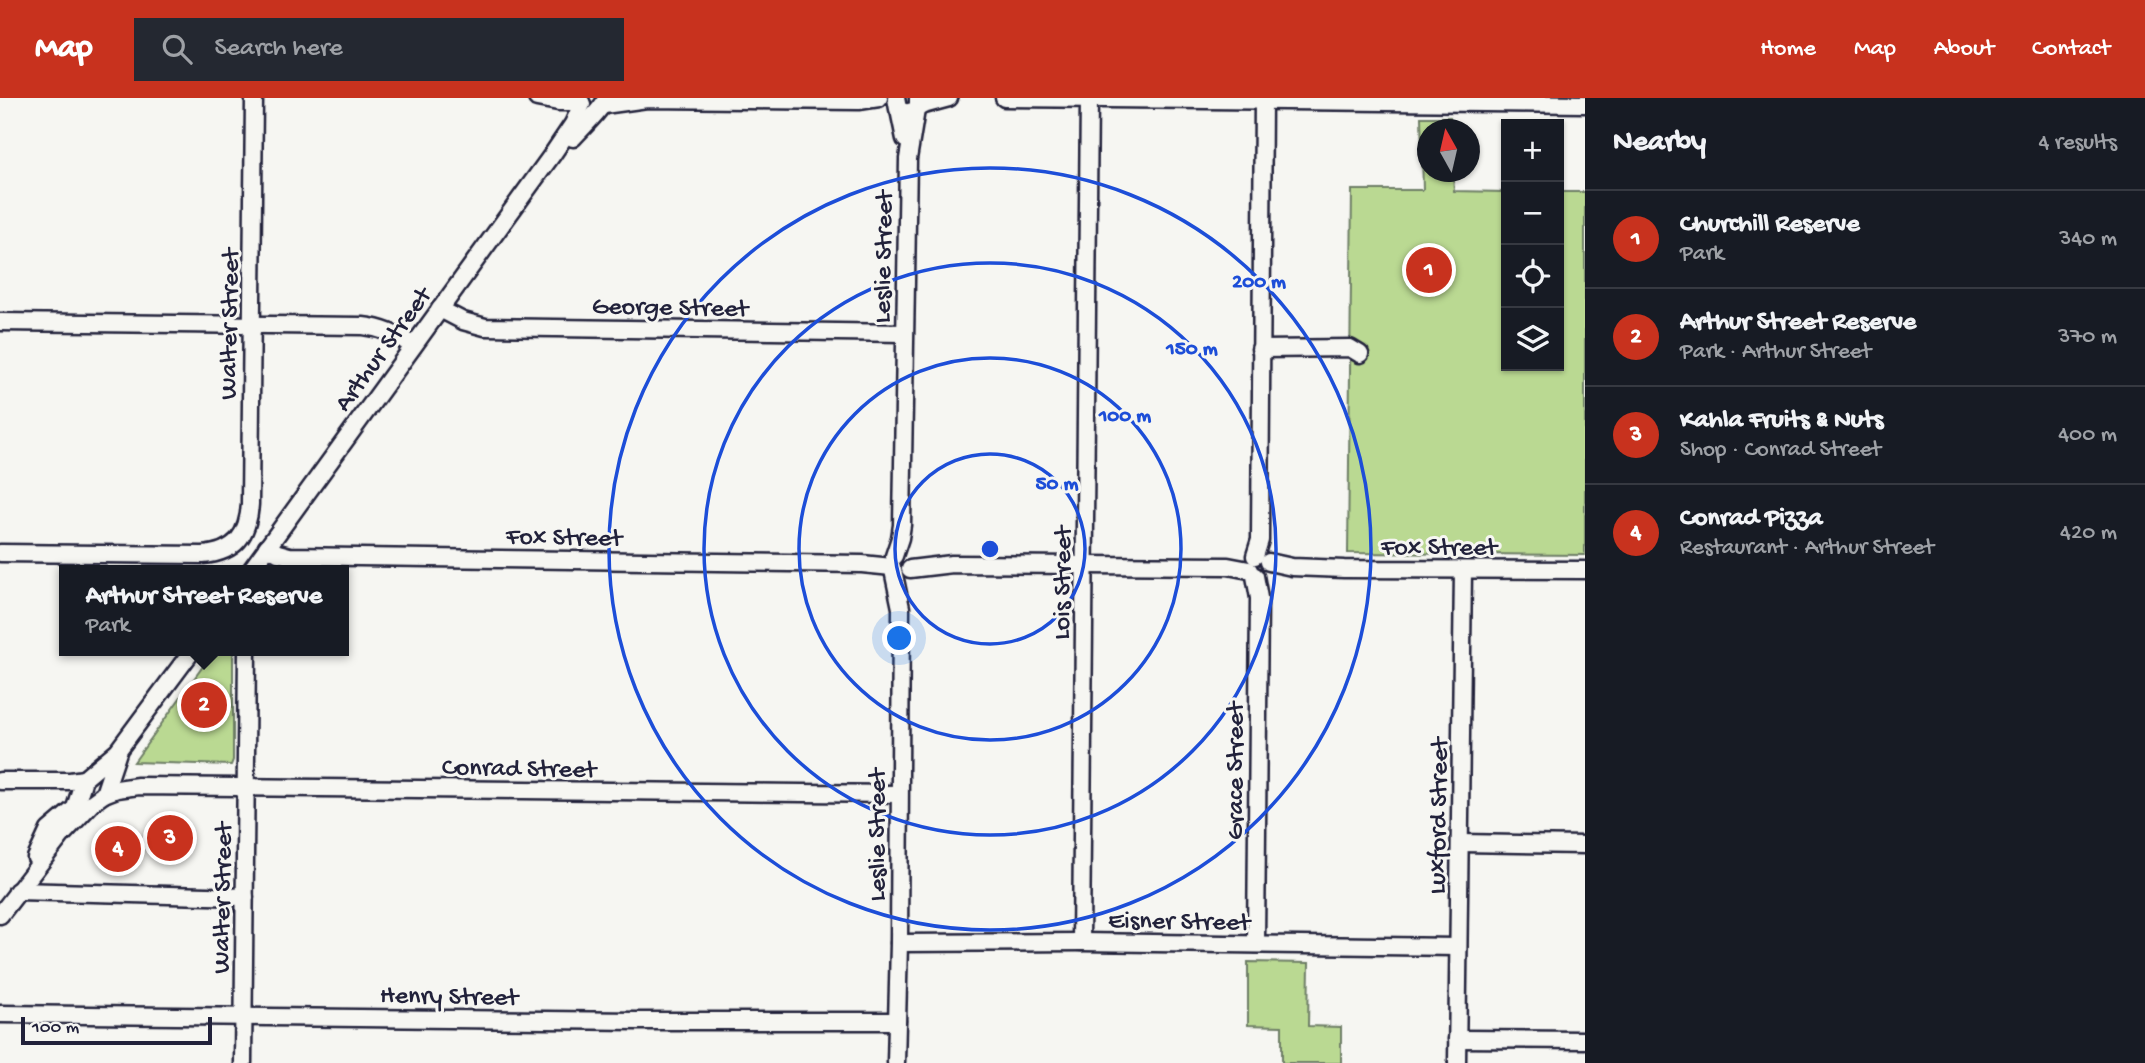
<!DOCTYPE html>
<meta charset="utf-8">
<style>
:root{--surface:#171b24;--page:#242831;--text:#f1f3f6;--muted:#9ea1a6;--line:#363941;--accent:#c8321e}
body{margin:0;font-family:"Gochi Hand",sans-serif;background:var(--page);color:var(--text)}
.controls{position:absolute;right:21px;top:21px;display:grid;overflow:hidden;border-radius:0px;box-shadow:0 2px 5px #0004}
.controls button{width:63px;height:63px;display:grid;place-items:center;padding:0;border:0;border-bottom:2px solid var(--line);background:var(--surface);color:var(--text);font:35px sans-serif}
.compass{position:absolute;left:1417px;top:21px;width:63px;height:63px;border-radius:50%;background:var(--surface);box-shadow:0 2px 5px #0004;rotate:352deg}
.scale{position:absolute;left:21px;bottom:18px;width:191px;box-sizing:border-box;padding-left:7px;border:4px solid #22223b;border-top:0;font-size:19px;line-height:24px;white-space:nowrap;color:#22223b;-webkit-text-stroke:5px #f6f6f2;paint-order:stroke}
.you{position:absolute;left:900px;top:541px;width:24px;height:24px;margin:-18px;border:5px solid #fff;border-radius:50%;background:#1a73e8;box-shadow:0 0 0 10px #1a73e833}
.badge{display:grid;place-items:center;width:46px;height:46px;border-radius:50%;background:var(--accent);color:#fff;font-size:23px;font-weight:700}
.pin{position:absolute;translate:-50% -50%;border:4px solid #fff;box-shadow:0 2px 7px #0006}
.popup{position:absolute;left:59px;top:467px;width:290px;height:91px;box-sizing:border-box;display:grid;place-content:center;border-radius:0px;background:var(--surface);filter:drop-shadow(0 2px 5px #0005);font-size:23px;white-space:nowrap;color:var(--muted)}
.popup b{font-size:26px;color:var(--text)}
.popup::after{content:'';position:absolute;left:50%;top:100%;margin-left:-14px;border:14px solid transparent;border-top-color:var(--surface)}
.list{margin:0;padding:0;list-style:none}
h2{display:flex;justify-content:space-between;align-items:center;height:91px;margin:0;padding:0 28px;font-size:30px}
h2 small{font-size:23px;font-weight:400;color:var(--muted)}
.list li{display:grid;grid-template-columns:46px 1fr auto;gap:21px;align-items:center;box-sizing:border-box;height:98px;padding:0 28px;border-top:2px solid var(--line)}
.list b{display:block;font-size:26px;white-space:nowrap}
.list p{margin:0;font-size:23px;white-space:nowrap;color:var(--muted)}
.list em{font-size:23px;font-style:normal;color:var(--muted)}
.icon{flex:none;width:38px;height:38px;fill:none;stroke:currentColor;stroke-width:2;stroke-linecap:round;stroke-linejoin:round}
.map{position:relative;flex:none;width:1585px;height:965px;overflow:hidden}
header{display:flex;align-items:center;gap:42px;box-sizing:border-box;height:98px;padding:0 35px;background:var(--accent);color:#fff}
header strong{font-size:33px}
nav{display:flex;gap:38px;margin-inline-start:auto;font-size:24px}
.search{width:490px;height:63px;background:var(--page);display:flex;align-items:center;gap:18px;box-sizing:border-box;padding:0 24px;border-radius:0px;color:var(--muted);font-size:26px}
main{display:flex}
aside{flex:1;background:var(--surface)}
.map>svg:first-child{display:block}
</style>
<header>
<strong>Map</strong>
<div class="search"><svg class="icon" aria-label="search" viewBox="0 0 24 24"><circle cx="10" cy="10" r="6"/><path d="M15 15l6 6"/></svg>Search here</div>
<nav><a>Home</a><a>Map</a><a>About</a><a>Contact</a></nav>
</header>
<main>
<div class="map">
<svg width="1585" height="965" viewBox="0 0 1585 965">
<rect width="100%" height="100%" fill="#f6f6f2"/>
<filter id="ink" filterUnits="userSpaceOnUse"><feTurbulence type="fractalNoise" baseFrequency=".0143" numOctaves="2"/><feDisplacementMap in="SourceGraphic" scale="14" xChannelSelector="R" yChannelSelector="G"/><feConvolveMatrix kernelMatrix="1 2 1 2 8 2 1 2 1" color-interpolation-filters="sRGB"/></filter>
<g filter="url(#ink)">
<g fill="#bad992" stroke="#6e7e66" stroke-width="2">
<path d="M1421,19H1450L1451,31L1428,32V74H1453L1454,93L1506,94V268H1559V94H1585V457L1348,455L1352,92H1423Z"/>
<path d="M214,553H233V662L231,667L134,664Z"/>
<path d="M1248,864L1309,865L1308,928L1341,929V965H1282V928L1248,927Z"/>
</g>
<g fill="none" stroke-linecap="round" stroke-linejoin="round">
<g stroke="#22223b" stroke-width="21">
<g id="minor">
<path d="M537,0L558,4H581"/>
<path d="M896,0L898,11L906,15L916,12L918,8V0"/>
<path d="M1004,0L1585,6"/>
<path d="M604,7L647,1L859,3L879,0"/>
<path d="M916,11L923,7L949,0"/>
<path d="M899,12L905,41"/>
<path d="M573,40C581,31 604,9 606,0"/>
<path d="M440,211L463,223L485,229L904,235"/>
<path d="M0,224L363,228C382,230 397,236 413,248"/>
<path d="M1260,251L1350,250L1360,256"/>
<path d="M267,449L278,455L289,458L862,466L892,469"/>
<path d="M0,455L203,457C236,454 248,437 250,406L254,0"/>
<path d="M894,458L900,440L902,427L908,61L916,12"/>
<path d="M1255,458L1260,442L1263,0"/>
<path d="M1269,464L1292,469L1344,471L1585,472"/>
<path d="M910,471L952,466L1228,468L1249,472"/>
<path d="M251,472L552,57L573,26L582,6"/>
<path d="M893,472L901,510L899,845L896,965"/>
<path d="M1255,478L1259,500L1256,846"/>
<path d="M0,683H70L84,681"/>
<path d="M104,696L117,691L138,688L899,696"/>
<path d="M1461,745L1585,747"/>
<path d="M36,760L49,732L75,710L84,681L116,654"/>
<path d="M17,793L245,799"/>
<path d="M0,817L61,738L93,704L104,696L119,651L192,553"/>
<path d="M1081,844L1089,0"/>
<path d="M899,845L1081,844L1458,849"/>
<path d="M0,916L637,923H897"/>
<path d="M1457,941L1585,942"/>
<path d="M243,965L247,553"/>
<path d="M1457,965L1463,472"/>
</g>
</g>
<use href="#minor" stroke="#f6f6f2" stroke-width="16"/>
</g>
</g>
<g fill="none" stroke="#1d4ed8" stroke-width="3.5">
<circle cx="990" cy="451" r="95"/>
<circle cx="990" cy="451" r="191"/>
<circle cx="990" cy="451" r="286"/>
<circle cx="990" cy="451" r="381"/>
</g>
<g text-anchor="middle" stroke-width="6" stroke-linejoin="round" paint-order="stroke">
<g font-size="26" fill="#22223b" stroke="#f6f6f2">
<text transform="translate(881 159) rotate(-89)" y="9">Leslie Street</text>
<text transform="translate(670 207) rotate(1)" y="9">George Street</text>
<text transform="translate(227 226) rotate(-89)" y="9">Walter Street</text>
<text transform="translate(381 250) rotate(-54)" y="9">Arthur Street</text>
<text transform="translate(564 437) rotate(1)" y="9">Fox Street</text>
<text x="1439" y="456">Fox Street</text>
<text transform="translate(1060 485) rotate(-89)" y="9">Lois Street</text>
<text transform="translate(519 668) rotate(1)" y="9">Conrad Street</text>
<text transform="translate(1233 673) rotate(-90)" y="9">Grace Street</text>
<text transform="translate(1436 718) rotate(-89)" y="9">Luxford Street</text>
<text transform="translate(875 737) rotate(-90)" y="9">Leslie Street</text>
<text transform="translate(220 800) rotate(-89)" y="9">Walter Street</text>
<text transform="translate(1179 821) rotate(1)" y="9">Eisner Street</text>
<text transform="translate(449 896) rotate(1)" y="9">Henry Street</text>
</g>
</g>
<circle cx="990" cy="451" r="10" fill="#1d4ed8" stroke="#f6f6f2" stroke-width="3.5"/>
<g font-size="21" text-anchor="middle" font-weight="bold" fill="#1d4ed8" stroke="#f6f6f2" stroke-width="6" stroke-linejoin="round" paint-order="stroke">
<text x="1259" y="189">200 m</text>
<text x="1192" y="256">150 m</text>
<text x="1125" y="323">100 m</text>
<text x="1057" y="391">50 m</text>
</g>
</svg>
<div class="controls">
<button>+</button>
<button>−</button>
<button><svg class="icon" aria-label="locate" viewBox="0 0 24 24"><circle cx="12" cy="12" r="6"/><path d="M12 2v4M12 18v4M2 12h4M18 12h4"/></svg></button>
<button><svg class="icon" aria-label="layers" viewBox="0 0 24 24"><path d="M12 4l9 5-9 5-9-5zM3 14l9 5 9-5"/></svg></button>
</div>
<svg class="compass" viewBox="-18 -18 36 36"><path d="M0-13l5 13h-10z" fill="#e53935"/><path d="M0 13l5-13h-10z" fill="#9ea1a6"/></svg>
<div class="scale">100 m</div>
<div class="you"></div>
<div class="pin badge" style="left:1429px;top:172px">1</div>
<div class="pin badge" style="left:204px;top:607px">2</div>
<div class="popup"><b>Arthur Street Reserve</b>Park</div>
<div class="pin badge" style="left:170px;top:740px">3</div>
<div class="pin badge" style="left:118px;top:751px">4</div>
</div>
<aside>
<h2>Nearby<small>4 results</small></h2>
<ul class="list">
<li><span class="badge">1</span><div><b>Churchill Reserve</b><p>Park</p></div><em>340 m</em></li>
<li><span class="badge">2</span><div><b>Arthur Street Reserve</b><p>Park · Arthur Street</p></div><em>370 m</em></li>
<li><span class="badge">3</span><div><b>Kahla Fruits &amp; Nuts</b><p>Shop · Conrad Street</p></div><em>400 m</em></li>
<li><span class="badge">4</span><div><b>Conrad Pizza</b><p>Restaurant · Arthur Street</p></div><em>420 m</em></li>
</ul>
</aside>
</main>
